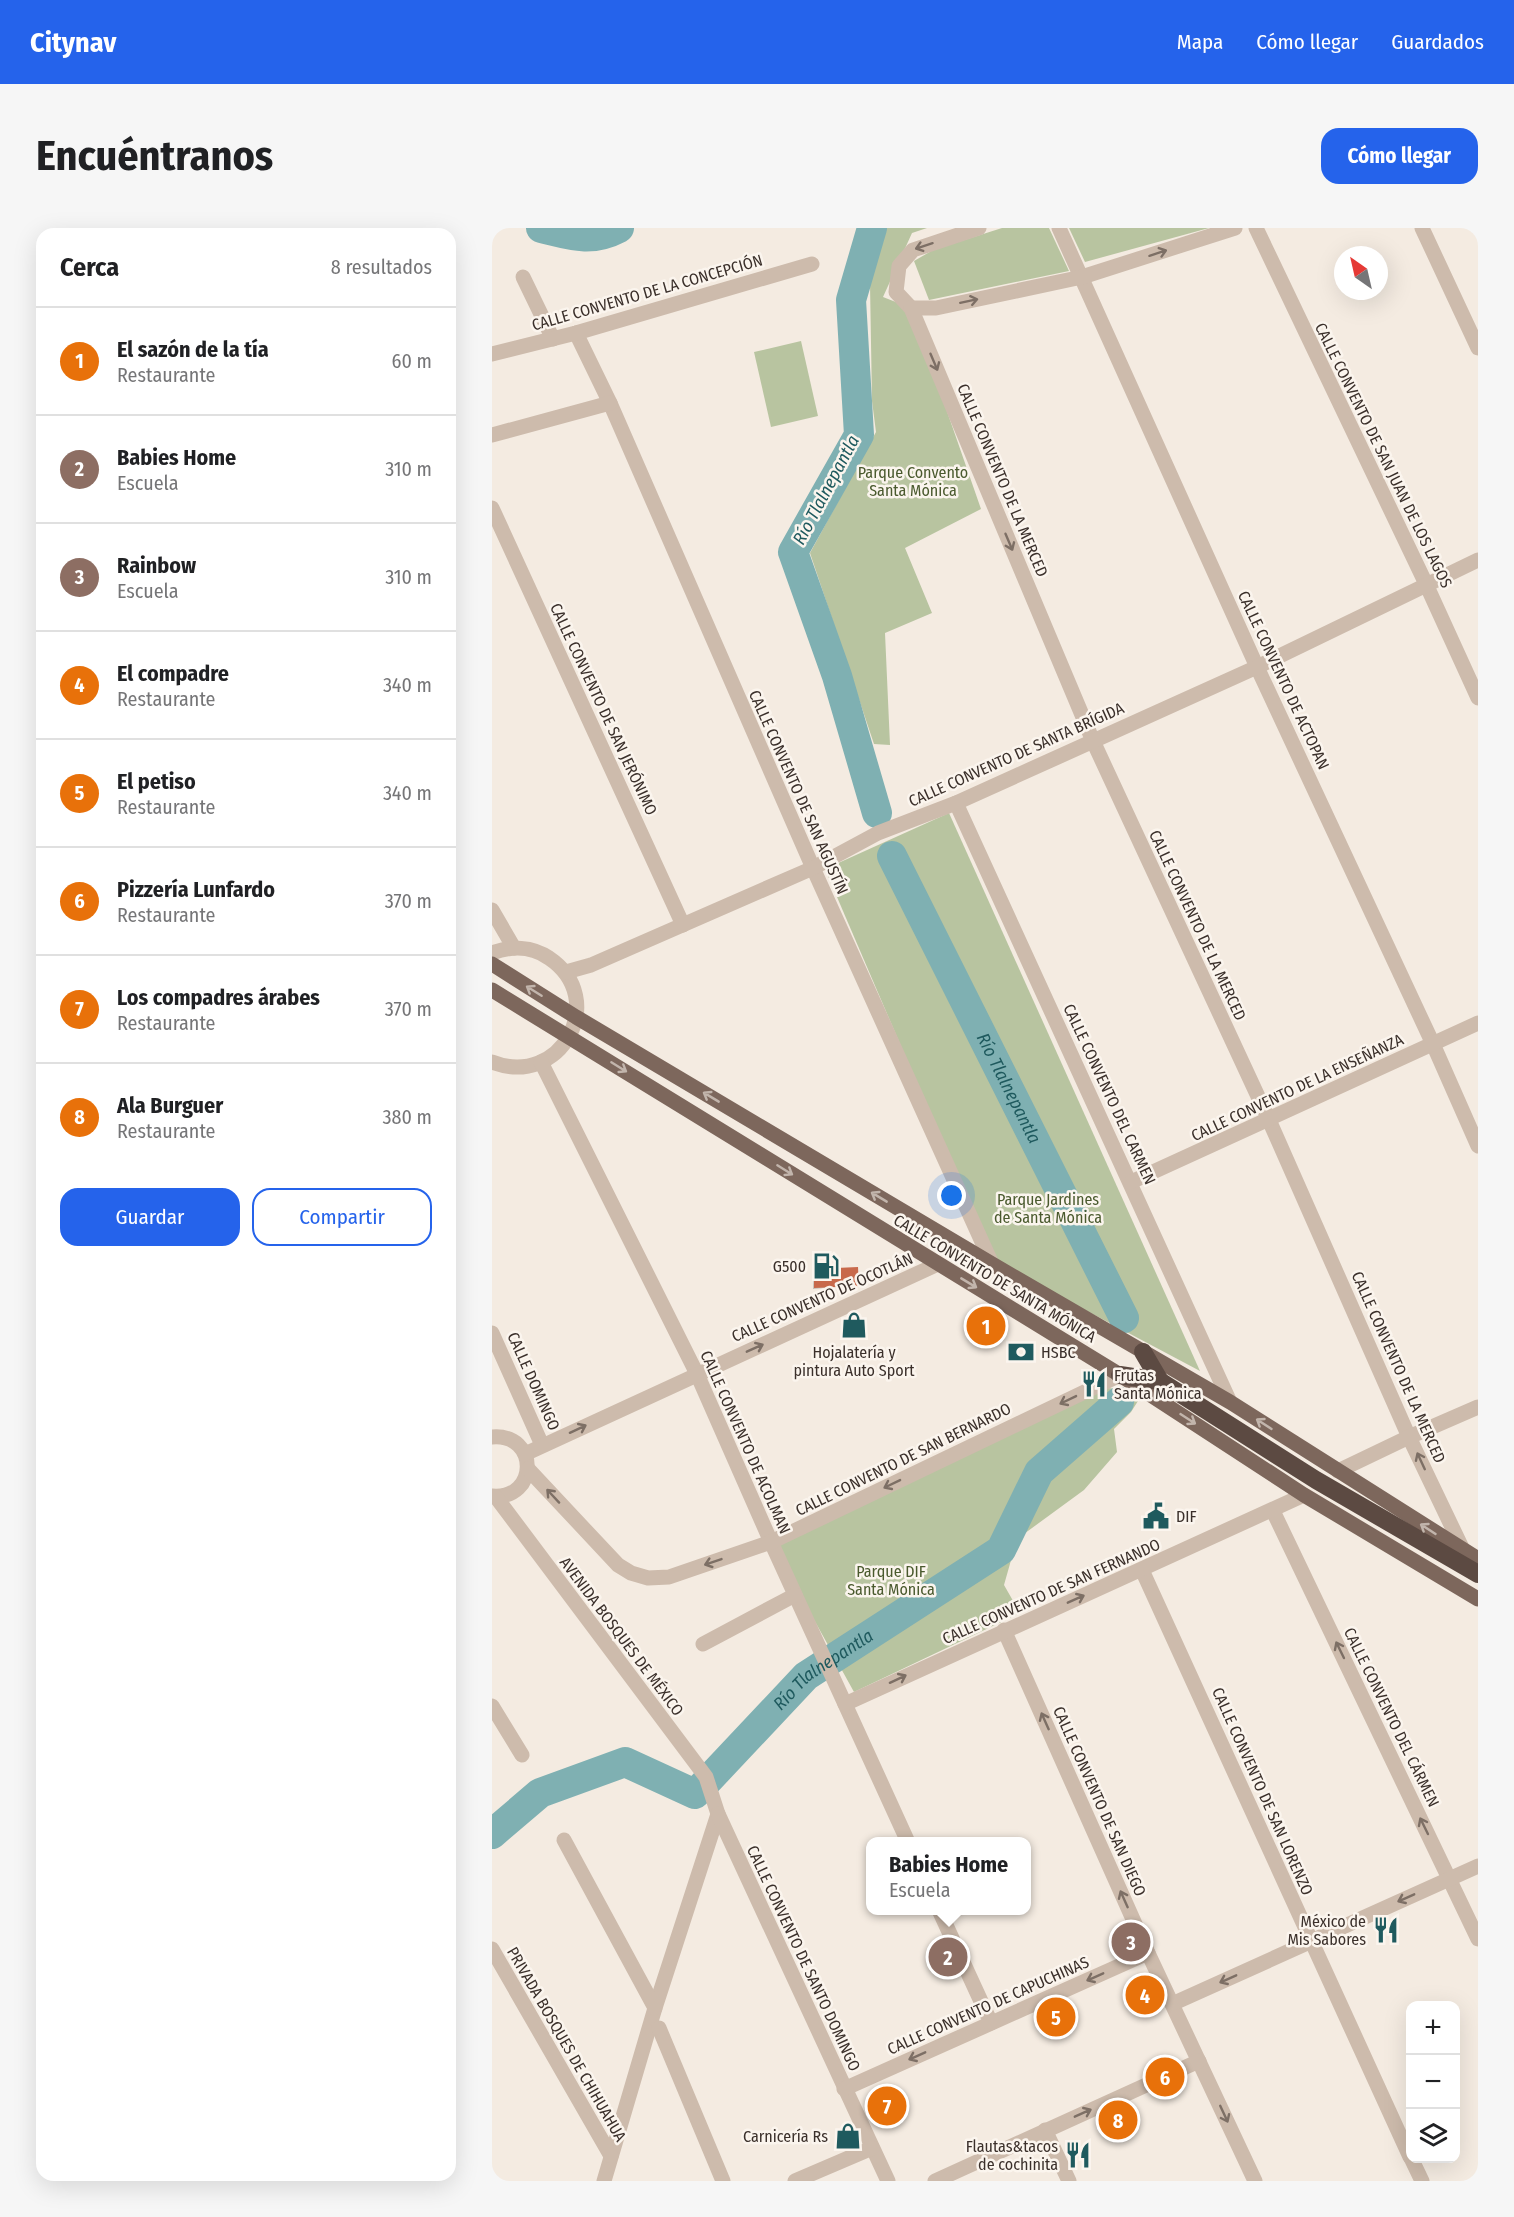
<!DOCTYPE html>
<html lang="es">
<meta charset="utf-8">
<style>
:root{--surface:#fff;--page:#f6f6f6;--text:#202124;--muted:#757577;--line:#e0e0e0;--accent:#2563eb}
body{margin:0;font-family:"Fira Sans Condensed",sans-serif;background:var(--page);color:var(--text)}
.controls{position:absolute;right:18px;bottom:18px;display:grid;overflow:hidden;border-radius:12px;box-shadow:0 6px 24px #0002}
.controls button{width:54px;height:54px;display:grid;place-items:center;padding:0;border:0;border-bottom:2px solid var(--line);background:var(--surface);color:var(--text);font:30px sans-serif}
.compass{position:absolute;left:842px;top:18px;width:54px;height:54px;border-radius:50%;background:var(--surface);box-shadow:0 6px 24px #0002;rotate:326deg}
.you{position:absolute;left:460px;top:968px;width:21px;height:21px;margin:-15px;border:4px solid #fff;border-radius:50%;background:#1a73e8;box-shadow:0 0 0 9px #1a73e833}
.badge{display:grid;place-items:center;width:39px;height:39px;border-radius:50%;background:var(--accent);color:#fff;font-size:20px;font-weight:700}
.pin{position:absolute;translate:-50% -50%;border:3px solid #fff;box-shadow:0 2px 6px #0006}
.popup{position:absolute;left:374px;top:1609px;width:165px;height:78px;box-sizing:border-box;display:grid;place-content:center;border-radius:12px;background:var(--surface);filter:drop-shadow(0 2px 4px #0005);font-size:20px;white-space:nowrap;color:var(--muted)}
.popup b{font-size:22px;color:var(--text)}
.popup::after{content:'';position:absolute;left:50%;top:100%;margin-left:-12px;border:12px solid transparent;border-top-color:var(--surface)}
.list{margin:0;padding:0;list-style:none}
h2{display:flex;justify-content:space-between;align-items:center;height:78px;margin:0;padding:0 24px;font-size:26px}
h2 small{font-size:20px;font-weight:400;color:var(--muted)}
.list li{display:grid;grid-template-columns:39px 1fr auto;gap:18px;align-items:center;box-sizing:border-box;height:108px;padding:0 24px;border-top:2px solid var(--line)}
.list b{display:block;font-size:22px;white-space:nowrap}
.list p{margin:0;font-size:20px;white-space:nowrap;color:var(--muted)}
.list em{font-size:20px;font-style:normal;color:var(--muted)}
.actions{display:flex;gap:12px;padding:18px 24px}
.actions a{flex:1;padding:14px 0;border:2px solid var(--accent);border-radius:18px;text-align:center;font-size:21px;color:var(--accent)}
.actions .main{background:var(--accent);color:#fff}
.icon{flex:none;width:33px;height:33px;fill:none;stroke:currentColor;stroke-width:2;stroke-linecap:round;stroke-linejoin:round}
.map{position:relative;flex:none;width:986px;height:1953px;overflow:hidden;border-radius:18px}
header{display:flex;align-items:center;gap:36px;box-sizing:border-box;height:84px;padding:0 30px;background:var(--accent);color:#fff}
header strong{font-size:28px}
nav{display:flex;gap:33px;margin-inline-start:auto;font-size:21px}
.intro{display:flex;align-items:center;justify-content:space-between;box-sizing:border-box;height:144px;padding:0 36px}
h1{margin:0;font-size:42px}
.button{padding:15px 27px;border-radius:18px;background:var(--accent);color:#fff;font-size:21px;font-weight:700}
main{display:flex;gap:36px;padding:0 36px}
aside{flex:1;background:var(--surface);border-radius:18px;box-shadow:0 6px 24px #0002}
.map>svg:first-child{display:block}
</style>
<header>
<strong>Citynav</strong>
<nav><a>Mapa</a><a>Cómo llegar</a><a>Guardados</a></nav>
</header>
<div class="intro"><h1>Encuéntranos</h1><a class="button">Cómo llegar</a></div>
<main>
<aside>
<h2>Cerca<small>8 resultados</small></h2>
<ul class="list">
<li><span class="badge" style="background:#e8710a">1</span><div><b>El sazón de la tía</b><p>Restaurante</p></div><em>60 m</em></li>
<li><span class="badge" style="background:#8d6e63">2</span><div><b>Babies Home</b><p>Escuela</p></div><em>310 m</em></li>
<li><span class="badge" style="background:#8d6e63">3</span><div><b>Rainbow</b><p>Escuela</p></div><em>310 m</em></li>
<li><span class="badge" style="background:#e8710a">4</span><div><b>El compadre</b><p>Restaurante</p></div><em>340 m</em></li>
<li><span class="badge" style="background:#e8710a">5</span><div><b>El petiso</b><p>Restaurante</p></div><em>340 m</em></li>
<li><span class="badge" style="background:#e8710a">6</span><div><b>Pizzería Lunfardo</b><p>Restaurante</p></div><em>370 m</em></li>
<li><span class="badge" style="background:#e8710a">7</span><div><b>Los compadres árabes</b><p>Restaurante</p></div><em>370 m</em></li>
<li><span class="badge" style="background:#e8710a">8</span><div><b>Ala Burguer</b><p>Restaurante</p></div><em>380 m</em></li>
</ul>
<div class="actions"><a class="main">Guardar</a><a>Compartir</a></div>
</aside>
<div class="map">
<svg width="986" height="1953" viewBox="0 0 986 1953">
<rect width="100%" height="100%" fill="#f4ebe1"/>
<g fill="#b8c4a0">
<path d="M392,0H435L420,5L391,69L419,80L489,281L413,320L440,385L393,405L398,517L382,516L318,325L384,204L380,173L378,56Z"/>
<path d="M510,0H557L577,43L437,72L422,33L441,22Z"/>
<path d="M577,0H717L593,34Z"/>
<path d="M309,113L326,188L279,199L262,124Z"/>
<path d="M457,585L708,1143L501,1033L333,641Z"/>
<path d="M615,1160L631,1161L646,1173L639,1184L622,1201L625,1224L592,1262L525,1311L512,1357L528,1385L362,1464L279,1314Z"/>
</g>
<path fill="#0003" d="M322,1042L365,1057L321,1061Z"/>
<g fill="none" stroke-linecap="round" stroke-linejoin="round">
<g stroke="#7fb0b2" stroke-width="30">
<path d="M49,0C78,7 99,15 127,0"/>
<path d="M380,0L359,72L367,207L301,324L345,448L385,585"/>
<path id="s1" d="M400,628L632,1090"/>
<path id="s2" d="M0,1606L48,1565L133,1534L203,1566L314,1448L509,1322L547,1244L627,1174"/>
</g>
</g>
<path fill="#c8694b" d="M366,1039L367,1058L322,1060V1041Z"/>
<g fill="none" stroke-linecap="round" stroke-linejoin="round">
<g stroke="#cdbbac" stroke-width="15">
<path d="M487,0L421,22L407,38L404,64L419,80L601,513L777,892L917,1209L972,1324"/>
<path d="M567,0L765,439L941,816L986,918"/>
<path d="M764,0L934,356L986,470"/>
<path d="M930,0L986,120"/>
<path d="M31,49L61,111"/>
<path d="M419,80H444L590,49L743,0"/>
<path d="M84,105L118,175L321,640L500,1036"/>
<path d="M0,126L84,105L320,36"/>
<path d="M0,207L118,175"/>
<path d="M0,280L191,697"/>
<path d="M464,575L738,1174"/>
<path d="M0,682L22,720"/>
<path d="M0,725C19,718 40,718 57,730C118,771 69,861 0,834"/>
<path d="M74,744L99,737L321,640L386,605L464,575L765,439L986,332"/>
<path d="M49,834L205,1146L279,1314L416,1614"/>
<path d="M639,954L986,795"/>
<path d="M0,1105L50,1217"/>
<path d="M0,1209C47,1205 47,1272 0,1268"/>
<path d="M33,1226L446,1036"/>
<path d="M36,1241L126,1337L139,1345L156,1350L177,1349L279,1314L628,1147"/>
<path d="M846,1243L917,1209L986,1179"/>
<path d="M4,1269L214,1549L226,1586L163,1780L112,1953"/>
<path d="M781,1283L986,1711"/>
<path d="M650,1342L918,1929"/>
<path d="M512,1402L656,1725L763,1953"/>
<path d="M211,1416L303,1367"/>
<path d="M353,1476L812,1267"/>
<path d="M0,1478L30,1527"/>
<path d="M226,1586L396,1953"/>
<path d="M72,1612L163,1780"/>
<path d="M447,1682L499,1795"/>
<path d="M0,1721L119,1928"/>
<path d="M680,1776L986,1638"/>
<path d="M167,1800L231,1953"/>
<path d="M352,1861L656,1725"/>
<path d="M553,1902L577,1953"/>
<path d="M919,1930L930,1953"/>
<path d="M303,1953L380,1920"/>
<path d="M443,1953L707,1833"/>
</g>
<g stroke="#7d675c" stroke-width="15">
<path d="M0,736L84,789L500,1036L738,1174L986,1331"/>
<path d="M0,762L628,1147L812,1267L986,1371"/>
</g>
<g stroke="#5c4a42" stroke-width="18">
<path d="M651,1124L668,1153"/>
<path d="M628,1147L668,1153L824,1252L986,1346"/>
</g>
</g>
<defs><path id="oneway-shaft" d="M-6 0H5M1.5-3L5.5 0L1.5 3" fill="none" stroke-width="1.6" stroke-linecap="round" stroke-linejoin="round" transform="scale(1.5)"/></defs>
<g stroke="#7d6f65">
<use href="#oneway-shaft" transform="translate(432 18) rotate(162)"/>
<use href="#oneway-shaft" transform="translate(666 25) rotate(-18)"/>
<use href="#oneway-shaft" transform="translate(477 73) rotate(-12)"/>
<use href="#oneway-shaft" transform="translate(442 134) rotate(67)"/>
<use href="#oneway-shaft" transform="translate(517 314) rotate(67)"/>
<use href="#oneway-shaft" transform="translate(263 1120) rotate(-24)"/>
<use href="#oneway-shaft" transform="translate(576 1172) rotate(154)"/>
<use href="#oneway-shaft" transform="translate(86 1201) rotate(-25)"/>
<use href="#oneway-shaft" transform="translate(929 1233) rotate(-115)"/>
<use href="#oneway-shaft" transform="translate(400 1256) rotate(154)"/>
<use href="#oneway-shaft" transform="translate(61 1268) rotate(-133)"/>
<use href="#oneway-shaft" transform="translate(221 1334) rotate(161)"/>
<use href="#oneway-shaft" transform="translate(584 1371) rotate(-24)"/>
<use href="#oneway-shaft" transform="translate(848 1422) rotate(-116)"/>
<use href="#oneway-shaft" transform="translate(406 1451) rotate(-25)"/>
<use href="#oneway-shaft" transform="translate(553 1493) rotate(-114)"/>
<use href="#oneway-shaft" transform="translate(932 1598) rotate(-116)"/>
<use href="#oneway-shaft" transform="translate(914 1670) rotate(156)"/>
<use href="#oneway-shaft" transform="translate(632 1671) rotate(-114)"/>
<use href="#oneway-shaft" transform="translate(603 1749) rotate(156)"/>
<use href="#oneway-shaft" transform="translate(736 1751) rotate(156)"/>
<use href="#oneway-shaft" transform="translate(425 1828) rotate(156)"/>
<use href="#oneway-shaft" transform="translate(591 1885) rotate(-24)"/>
<use href="#oneway-shaft" transform="translate(732 1886) rotate(65)"/>
</g>
<g stroke="#c2b5ac">
<use href="#oneway-shaft" transform="translate(42 763) rotate(-148)"/>
<use href="#oneway-shaft" transform="translate(127 839) rotate(32)"/>
<use href="#oneway-shaft" transform="translate(219 869) rotate(-149)"/>
<use href="#oneway-shaft" transform="translate(293 942) rotate(32)"/>
<use href="#oneway-shaft" transform="translate(387 969) rotate(-149)"/>
<use href="#oneway-shaft" transform="translate(477 1055) rotate(31)"/>
<use href="#oneway-shaft" transform="translate(696 1191) rotate(33)"/>
<use href="#oneway-shaft" transform="translate(772 1196) rotate(-147)"/>
<use href="#oneway-shaft" transform="translate(936 1301) rotate(-147)"/>
</g>
<defs>
<g id="fuel-bare" transform="scale(2.07)"><path d="M-5.5-6h7V0h2V4h1.3V-2.5L3-4.5l.8-.8L6-3V5H2.5V1h-1V6h-7ZM-4.2-4.7v3.2H.2V-4.7Z" fill="#1f5a5e" stroke="#fbf5ee" stroke-width="2.5" paint-order="stroke"/></g>
<g id="shop-bare" transform="scale(2.07)"><path d="M-5-2.5h2.3a2.7 3.5 0 0 1 5.4 0H5L5.5 6h-11ZM-1.5-2.5h3a1.5 2.3 0 0 0-3 0Z" fill="#1f5a5e" stroke="#fbf5ee" stroke-width="2.5" paint-order="stroke"/></g>
<g id="bank-bare" transform="scale(2.07)"><path d="M-6-4H6V4H-6ZM0-2.3a2.3 2.3 0 1 0 0 4.6a2.3 2.3 0 1 0 0-4.6Z" fill="#1f5a5e" stroke="#fbf5ee" stroke-width="2.5" paint-order="stroke"/></g>
<g id="restaurant-bare" transform="scale(2.07)"><path d="M-5-6h1v4h1v-4h1v4h1v-4h1v5L-1.5 .5V6h-2V.5L-5-1ZM5-6V6H3V1.5H1.5Q1.5-4 5-6Z" fill="#1f5a5e" stroke="#fbf5ee" stroke-width="2.5" paint-order="stroke"/></g>
<g id="civic-bare" transform="scale(2.07)"><path d="M-.6-6.5H3V-4.5H.6V-3L4-1V1h2V6H-6V1h2V-1L-.6-3ZM-1.2 2.5V6h2.4V2.5Z" fill="#1f5a5e" stroke="#fbf5ee" stroke-width="2.5" paint-order="stroke"/></g>
</defs>
<g fill-rule="evenodd">
<use href="#fuel-bare" x="334" y="1038"/>
<use href="#shop-bare" x="362" y="1097"/>
<use href="#bank-bare" x="529" y="1124"/>
<use href="#restaurant-bare" x="602" y="1156"/>
<use href="#civic-bare" x="664" y="1288"/>
<use href="#restaurant-bare" x="894" y="1702"/>
<use href="#shop-bare" x="356" y="1908"/>
<use href="#restaurant-bare" x="586" y="1927"/>
</g>
<g text-anchor="middle" stroke-width="5" stroke-linejoin="round" paint-order="stroke">
<g font-size="16" fill="#3b302b" stroke="#fbf5ee">
<text transform="translate(155 64) rotate(-16)" y="6">CALLE CONVENTO DE LA CONCEPCIÓN</text>
<text transform="translate(892 227) rotate(64)" y="6">CALLE CONVENTO DE SAN JUAN DE LOS LAGOS</text>
<text transform="translate(511 252) rotate(67)" y="6">CALLE CONVENTO DE LA MERCED</text>
<text transform="translate(792 452) rotate(65)" y="6">CALLE CONVENTO DE ACTOPAN</text>
<text transform="translate(112 481) rotate(65)" y="6">CALLE CONVENTO DE SAN JERÓNIMO</text>
<text transform="translate(524 526) rotate(-24)" y="6">CALLE CONVENTO DE SANTA BRÍGIDA</text>
<text transform="translate(307 564) rotate(66)" y="6">CALLE CONVENTO DE SAN AGUSTÍN</text>
<text transform="translate(706 697) rotate(65)" y="6">CALLE CONVENTO DE LA MERCED</text>
<text transform="translate(805 859) rotate(-25)" y="6">CALLE CONVENTO DE LA ENSEÑANZA</text>
<text transform="translate(618 866) rotate(65)" y="6">CALLE CONVENTO DEL CARMEN</text>
<text transform="translate(503 1050) rotate(31)" y="6">CALLE CONVENTO DE SANTA MÓNICA</text>
<text transform="translate(330 1069) rotate(-24)" y="6">CALLE CONVENTO DE OCOTLÁN</text>
<text transform="translate(907 1139) rotate(66)" y="6">CALLE CONVENTO DE LA MERCED</text>
<text transform="translate(42 1153) rotate(66)" y="6">CALLE DOMINGO</text>
<text transform="translate(254 1214) rotate(66)" y="6">CALLE CONVENTO DE ACOLMAN</text>
<text transform="translate(411 1231) rotate(-26)" y="6">CALLE CONVENTO DE SAN BERNARDO</text>
<text transform="translate(559 1363) rotate(-24)" y="6">CALLE CONVENTO DE SAN FERNANDO</text>
<text transform="translate(130 1408) rotate(53)" y="6">AVENIDA BOSQUES DE MÉXICO</text>
<text transform="translate(900 1489) rotate(64)" y="6">CALLE CONVENTO DEL CÁRMEN</text>
<text transform="translate(771 1563) rotate(66)" y="6">CALLE CONVENTO DE SAN LORENZO</text>
<text transform="translate(608 1573) rotate(66)" y="6">CALLE CONVENTO DE SAN DIEGO</text>
<text transform="translate(312 1730) rotate(65)" y="6">CALLE CONVENTO DE SANTO DOMINGO</text>
<text transform="translate(496 1777) rotate(-24)" y="6">CALLE CONVENTO DE CAPUCHINAS</text>
<text transform="translate(75 1816) rotate(60)" y="6">PRIVADA BOSQUES DE CHIHUAHUA</text>
</g>
<g font-size="16" fill="#4a5a2e" stroke="#fbf5ee">
<text x="421" y="250">Parque Convento<tspan x="421" dy="18">Santa Mónica</tspan></text>
<text x="556" y="977">Parque Jardines<tspan x="556" dy="18">de Santa Mónica</tspan></text>
<text x="399" y="1349">Parque DIF<tspan x="399" dy="18">Santa Mónica</tspan></text>
</g>
<g font-size="16" fill="#3b302b" stroke="#fbf5ee" text-anchor="end">
<text x="314" y="1044">G500</text>
<text x="362" y="1130" text-anchor="middle">Hojalatería y<tspan x="362" dy="18">pintura Auto Sport</tspan></text>
<text x="549" y="1130" text-anchor="start">HSBC</text>
<text x="622" y="1153" text-anchor="start">Frutas<tspan x="622" dy="18">Santa Mónica</tspan></text>
<text x="684" y="1294" text-anchor="start">DIF</text>
<text x="874" y="1699">México de<tspan x="874" dy="18">Mis Sabores</tspan></text>
<text x="336" y="1914">Carnicería Rs</text>
<text x="566" y="1924">Flautas&amp;tacos<tspan x="566" dy="18">de cochinita</tspan></text>
</g>
<g font-size="18" font-style="italic" fill="#1f5a5e" stroke="#fbf5ee">
<text transform="translate(334 262) rotate(-62)" y="6">Río Tlalnepantla</text>
<text dy="6" stroke="none"><textPath href="#s1" startOffset="260">Río Tlalnepantla</textPath></text>
<text dy="6" stroke="none"><textPath href="#s2" startOffset="410">Río Tlalnepantla</textPath></text>
</g>
</g>
</svg>
<div class="controls">
<button>+</button>
<button>−</button>
<button><svg class="icon" aria-label="layers" viewBox="0 0 24 24"><path d="M12 4l9 5-9 5-9-5zM3 14l9 5 9-5"/></svg></button>
</div>
<svg class="compass" viewBox="-18 -18 36 36"><path d="M0-13l5 13h-10z" fill="#e53935"/><path d="M0 13l5-13h-10z" fill="#757577"/></svg>
<div class="you"></div>
<div class="pin badge" style="left:494px;top:1098px;background:#e8710a">1</div>
<div class="pin badge" style="left:456px;top:1729px;background:#8d6e63">2</div>
<div class="popup"><b>Babies Home</b>Escuela</div>
<div class="pin badge" style="left:639px;top:1714px;background:#8d6e63">3</div>
<div class="pin badge" style="left:653px;top:1767px;background:#e8710a">4</div>
<div class="pin badge" style="left:564px;top:1789px;background:#e8710a">5</div>
<div class="pin badge" style="left:673px;top:1849px;background:#e8710a">6</div>
<div class="pin badge" style="left:395px;top:1878px;background:#e8710a">7</div>
<div class="pin badge" style="left:626px;top:1892px;background:#e8710a">8</div>
</div>
</main>
